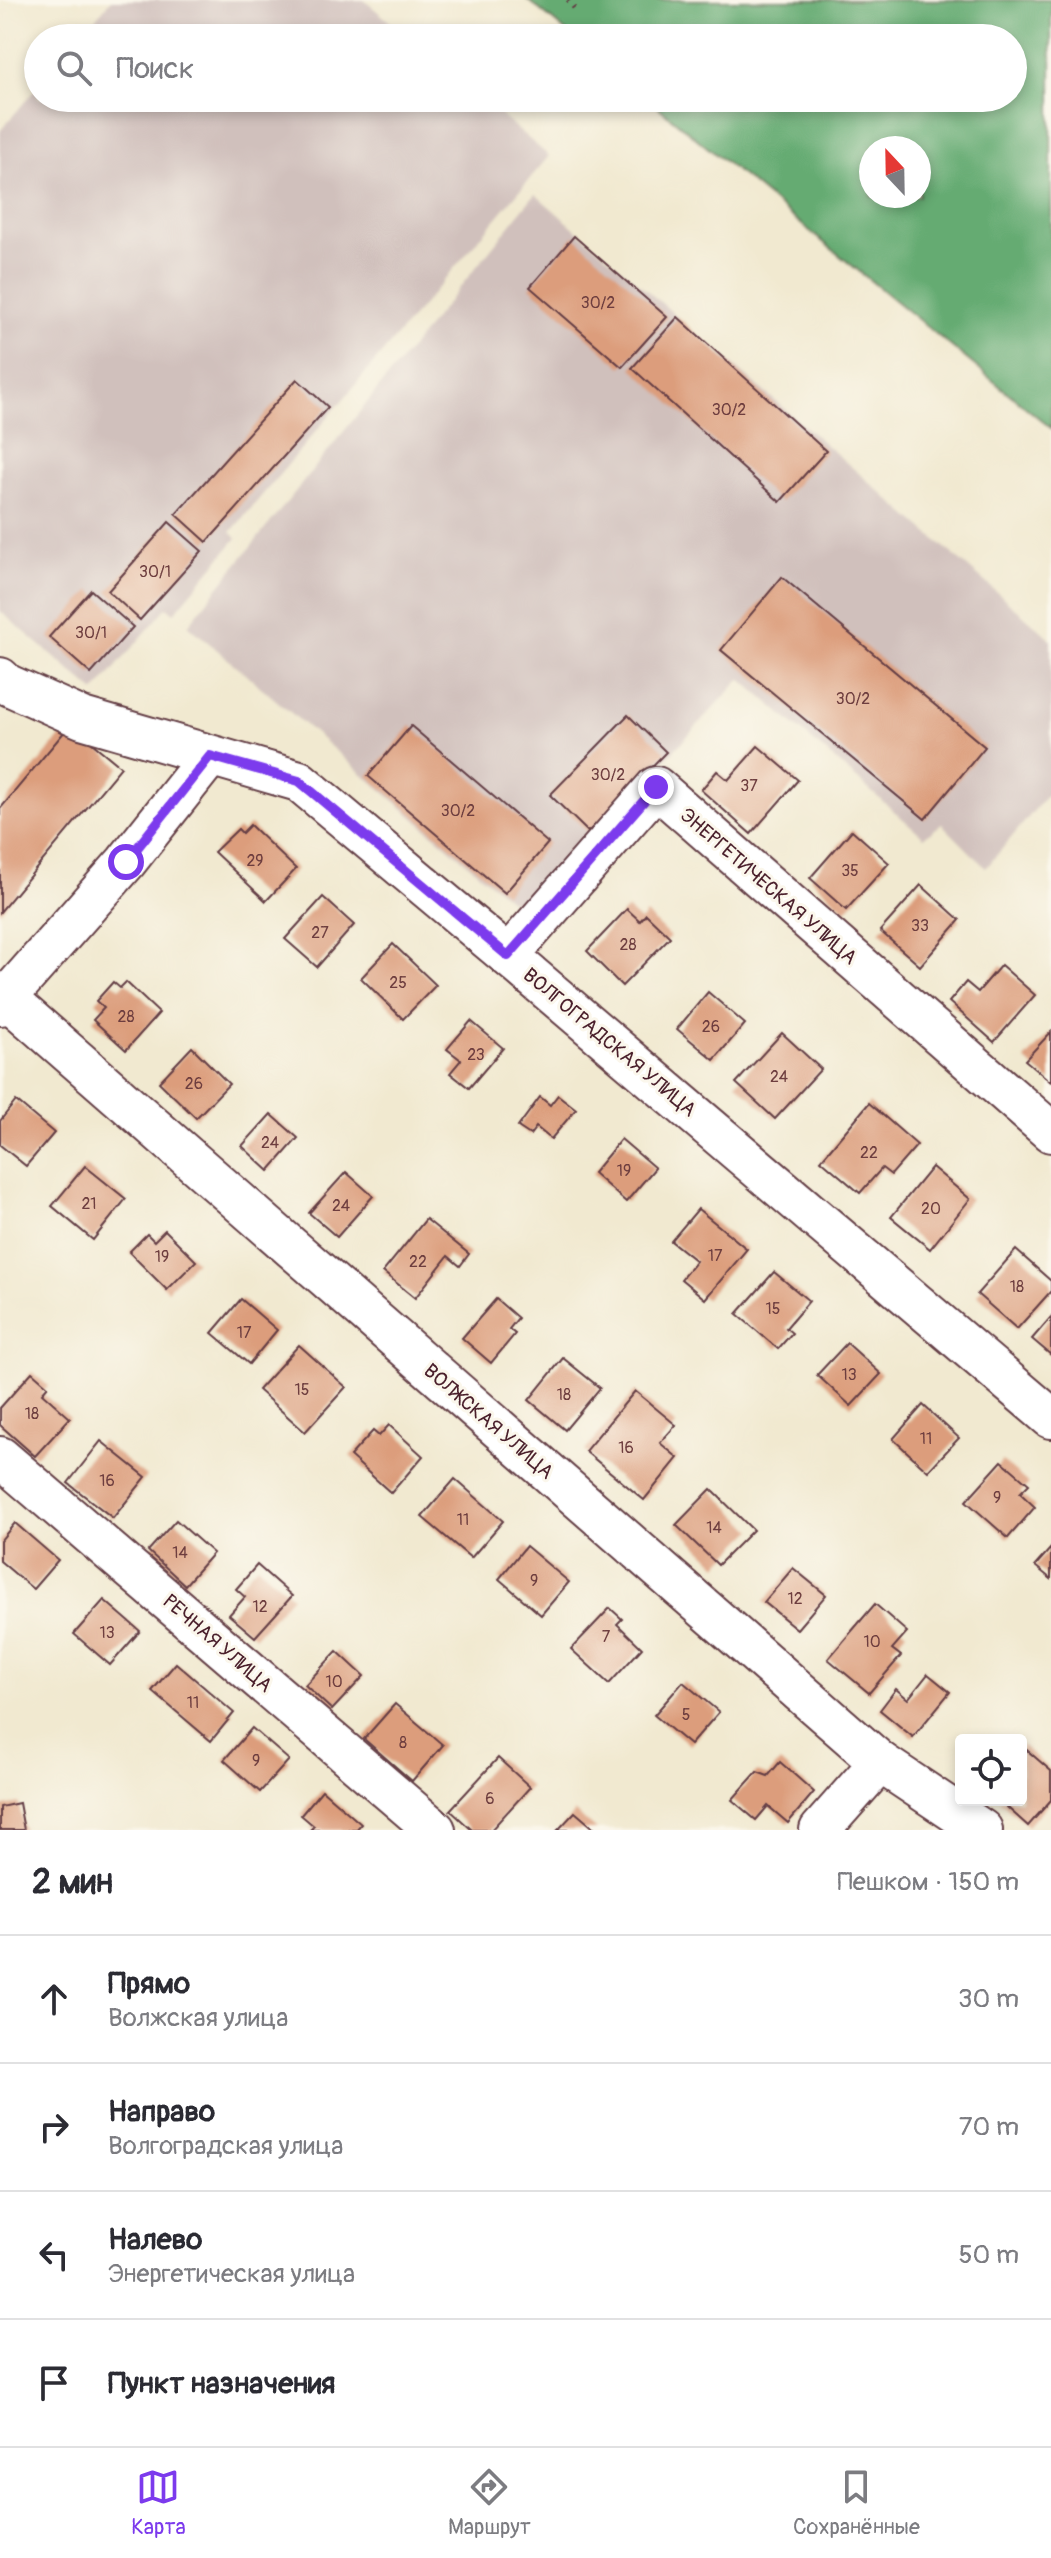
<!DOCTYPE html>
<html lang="ru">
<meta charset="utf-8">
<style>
:root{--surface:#fff;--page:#f2f2f3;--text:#2b2b33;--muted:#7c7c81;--line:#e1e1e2;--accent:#7c3aed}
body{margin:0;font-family:Pangolin,sans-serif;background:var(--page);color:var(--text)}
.controls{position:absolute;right:24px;bottom:24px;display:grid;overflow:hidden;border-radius:8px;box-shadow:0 4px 12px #0003}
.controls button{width:72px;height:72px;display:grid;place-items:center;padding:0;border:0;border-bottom:2px solid var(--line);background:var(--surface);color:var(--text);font:40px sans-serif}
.compass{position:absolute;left:859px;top:136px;width:72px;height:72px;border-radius:50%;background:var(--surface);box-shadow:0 4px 12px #0003;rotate:338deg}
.stop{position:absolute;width:24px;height:24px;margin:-18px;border:6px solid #7c3aed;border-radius:50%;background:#fff}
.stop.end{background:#7c3aed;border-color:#fff;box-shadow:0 2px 8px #0008}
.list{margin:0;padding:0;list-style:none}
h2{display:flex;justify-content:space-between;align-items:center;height:104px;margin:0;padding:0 32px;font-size:34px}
h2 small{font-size:26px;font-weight:400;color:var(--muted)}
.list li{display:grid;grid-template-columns:52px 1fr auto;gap:24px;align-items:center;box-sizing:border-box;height:128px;padding:0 32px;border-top:2px solid var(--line)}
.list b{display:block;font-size:30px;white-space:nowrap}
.list p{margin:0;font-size:26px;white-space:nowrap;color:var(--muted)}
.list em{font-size:26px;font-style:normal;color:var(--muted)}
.icon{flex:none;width:44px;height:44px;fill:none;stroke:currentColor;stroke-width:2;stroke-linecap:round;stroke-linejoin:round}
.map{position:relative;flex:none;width:1051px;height:1830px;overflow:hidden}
.search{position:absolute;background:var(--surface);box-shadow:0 4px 12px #0003;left:24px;right:24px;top:24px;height:88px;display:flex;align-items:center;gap:20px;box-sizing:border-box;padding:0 28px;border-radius:44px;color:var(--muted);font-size:30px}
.sheet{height:616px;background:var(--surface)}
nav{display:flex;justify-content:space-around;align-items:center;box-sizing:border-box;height:112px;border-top:2px solid var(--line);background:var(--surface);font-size:22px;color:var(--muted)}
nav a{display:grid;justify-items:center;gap:4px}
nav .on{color:var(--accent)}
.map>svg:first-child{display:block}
</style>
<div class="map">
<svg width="1051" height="1830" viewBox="0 0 1051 1830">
<rect width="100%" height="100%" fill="#fbf7ec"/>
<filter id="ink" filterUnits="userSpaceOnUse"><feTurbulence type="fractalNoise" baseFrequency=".0125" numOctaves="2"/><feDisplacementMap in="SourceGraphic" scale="16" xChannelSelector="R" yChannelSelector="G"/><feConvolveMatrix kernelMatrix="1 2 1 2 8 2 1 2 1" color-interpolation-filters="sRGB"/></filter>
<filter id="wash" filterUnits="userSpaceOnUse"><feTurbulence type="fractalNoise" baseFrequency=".006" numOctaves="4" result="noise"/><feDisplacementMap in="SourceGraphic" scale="32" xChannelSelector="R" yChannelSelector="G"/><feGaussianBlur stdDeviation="1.8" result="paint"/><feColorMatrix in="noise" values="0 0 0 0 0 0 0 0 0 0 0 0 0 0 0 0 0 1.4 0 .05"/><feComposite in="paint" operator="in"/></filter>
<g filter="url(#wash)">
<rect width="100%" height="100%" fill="#f1e9d0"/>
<g fill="#d0c0bc">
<path d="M111,0H364L409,38H79Z"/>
<path d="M38,86V98H480L549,156L231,532L237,538L174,613L167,607L95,692L0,611V131Z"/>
<path d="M535,194L1051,639V790L986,868L942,824L924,837L741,679L523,911L188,625Z"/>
</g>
<path fill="#65ab72" stroke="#58654e" stroke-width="2" fill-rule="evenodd" d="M528,0H1051V428L647,98H1013V38H574ZM871,148H919V196H871Z"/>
<g id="blocks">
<g fill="#dc9d7b">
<path d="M574,236L667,317L622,367L530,287Z"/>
<path d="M678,317L826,451L780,502L632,368Z"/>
<path d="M297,379L328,407L207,542L176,514Z"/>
<path d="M169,522L202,551L140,620L108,591Z"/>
<path d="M782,577L985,747L925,819L721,650Z"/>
<path d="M91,590L133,627L91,674L49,637Z"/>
<path d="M628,715L666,752L588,832L550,795Z"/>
<path d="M70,725L121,767L0,912V809Z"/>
<path d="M411,726L548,843L505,893L368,776Z"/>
<path d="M758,746L798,780L751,834L701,790L717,771L728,780Z"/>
<path d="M250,825L296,869L266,901L214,852L238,829L242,833Z"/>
<path d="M852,830L889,863L846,910L810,878Z"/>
<path d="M921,885L960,920L920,966L880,931Z"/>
<path d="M323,897L354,925L317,967L285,939Z"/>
<path d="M627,909L640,921L646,914L670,937L622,986L587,951Z"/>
<path d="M393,944L436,985L403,1019L361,978Z"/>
<path d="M1001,965L1035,995L994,1042L949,1002L966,982L978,992Z"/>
<path d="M113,982L120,988L126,982L159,1013L126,1050L93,1020L104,1008L96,1001Z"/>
<path d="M708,992L745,1024L714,1060L677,1029Z"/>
<path d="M471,1021L503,1048L469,1088L450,1073L461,1060L447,1049Z"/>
<path d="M1051,1032V1082L1025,1060Z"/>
<path d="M782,1033L821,1069L775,1119L736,1083Z"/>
<path d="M192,1047L229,1084L196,1118L159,1082Z"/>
<path d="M558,1095L576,1109L551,1139L536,1127L530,1135L518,1127L540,1097L550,1105Z"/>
<path d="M16,1101L54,1133L26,1166L0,1145V1121Z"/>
<path d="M869,1103L917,1145L891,1175L882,1168L860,1193L821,1160Z"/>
<path d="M271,1114L298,1138L269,1171L242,1146Z"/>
<path d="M621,1139L655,1168L626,1202L593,1173Z"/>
<path d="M85,1166L126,1199L93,1240L52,1206Z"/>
<path d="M932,1167L970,1199L930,1249L891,1217Z"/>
<path d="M346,1172L373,1196L337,1237L309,1213Z"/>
<path d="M698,1209L747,1249L705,1299L681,1279L696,1261L671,1241Z"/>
<path d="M426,1219L469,1254L460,1266L448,1256L415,1298L383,1272Z"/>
<path d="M165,1230L196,1261L167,1290L129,1252L147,1234L154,1241Z"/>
<path d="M1016,1250L1051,1281V1291L1017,1329L977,1294Z"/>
<path d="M774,1272L809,1301L786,1328L792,1333L778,1349L737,1314Z"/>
<path d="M241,1299L277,1330L249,1364L212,1333Z"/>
<path d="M496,1299L518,1318L509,1329L515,1334L491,1363L462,1338Z"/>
<path d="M1051,1317V1355L1032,1339Z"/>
<path d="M847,1343L881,1374L851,1406L817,1375Z"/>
<path d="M299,1345L346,1387L305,1432L258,1390Z"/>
<path d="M563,1358L600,1388L565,1430L529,1400Z"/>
<path d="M32,1372L48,1386L42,1393L70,1418L35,1456L0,1425V1408Z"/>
<path d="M635,1391L676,1425L660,1443L678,1458L644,1500L585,1451Z"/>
<path d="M923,1405L959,1438L928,1471L893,1439Z"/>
<path d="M389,1425L423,1456L391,1493L350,1456L373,1431L379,1436Z"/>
<path d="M101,1441L146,1477L113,1518L68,1483Z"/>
<path d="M1002,1461L1029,1484L1020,1493L1035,1507L1008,1538L966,1501Z"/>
<path d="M455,1479L503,1521L471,1558L422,1517Z"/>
<path d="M711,1489L753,1530L718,1565L676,1525Z"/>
<path d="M176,1520L213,1553L185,1585L148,1551Z"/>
<path d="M15,1523L58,1560L33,1589L0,1561V1541Z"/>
<path d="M526,1546L569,1582L541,1615L499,1579Z"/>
<path d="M1051,1548V1579L1035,1566Z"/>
<path d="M257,1565L292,1596L255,1637L229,1615L245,1597L236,1589Z"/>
<path d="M793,1568L826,1595L797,1629L764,1602Z"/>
<path d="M104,1600L140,1631L110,1665L74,1634Z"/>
<path d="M875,1604L907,1632L892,1649L901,1656L869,1693L828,1659Z"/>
<path d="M610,1608L622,1619L617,1624L642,1648L609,1684L571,1649Z"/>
<path d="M337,1651L364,1676L332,1710L305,1685Z"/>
<path d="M176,1663L234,1713L211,1741L152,1691Z"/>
<path d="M928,1674L950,1692L913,1737L880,1710L896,1689L908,1699Z"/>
<path d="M683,1682L719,1712L690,1745L654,1715Z"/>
<path d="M395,1704L443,1745L412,1781L364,1739Z"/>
<path d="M252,1728L289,1760L260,1792L224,1760Z"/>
<path d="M1021,1745L1051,1771V1800L1028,1826L999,1800H1021Z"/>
<path d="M498,1758L530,1787L491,1830H472L450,1810Z"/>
<path d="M780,1762L814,1792L788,1823L768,1806L756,1820L732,1800L757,1772L768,1776Z"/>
<path d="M322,1790L361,1824L356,1830H310L314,1826L301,1815Z"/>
<path d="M19,1803L24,1830H0V1807Z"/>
<path d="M575,1812L596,1830H558Z"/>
</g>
</g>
</g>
<g filter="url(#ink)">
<use href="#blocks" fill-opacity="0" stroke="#633d44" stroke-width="2"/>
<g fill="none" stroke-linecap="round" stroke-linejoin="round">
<g stroke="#633d44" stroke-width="44">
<g id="minor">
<path d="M0,678L6,684L82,718L299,781L508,956L1051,1418"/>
<path d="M508,956L656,787L1051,1132"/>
<path d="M6,998L880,1762L982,1830"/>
<path d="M0,1005L126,862L210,756"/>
<path d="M0,1457L435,1830"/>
<path d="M820,1830L880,1762"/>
</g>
</g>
<path stroke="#633d44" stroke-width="5" stroke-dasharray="2 6" stroke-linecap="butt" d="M568,0L574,8"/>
<use href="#minor" stroke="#fff" stroke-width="40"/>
</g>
</g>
<g fill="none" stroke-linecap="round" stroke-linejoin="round" filter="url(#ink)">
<path stroke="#7c3aed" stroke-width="10" d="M126,862L210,756L299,781L508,956L656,787"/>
</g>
<g text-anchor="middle" stroke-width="6" stroke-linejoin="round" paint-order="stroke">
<g font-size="16" fill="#6e3e3f">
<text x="598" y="308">30/2</text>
<text x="729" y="415">30/2</text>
<text x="155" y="577">30/1</text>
<text x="91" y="638">30/1</text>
<text x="853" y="704">30/2</text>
<text x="608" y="780">30/2</text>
<text x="749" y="791">37</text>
<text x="458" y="816">30/2</text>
<text x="255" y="866">29</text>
<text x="850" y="876">35</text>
<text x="920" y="931">33</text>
<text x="320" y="938">27</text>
<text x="628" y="950">28</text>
<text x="398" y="988">25</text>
<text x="126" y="1022">28</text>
<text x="711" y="1032">26</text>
<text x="476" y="1060">23</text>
<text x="779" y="1082">24</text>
<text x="194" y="1089">26</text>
<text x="270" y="1148">24</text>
<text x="869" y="1158">22</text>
<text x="624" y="1176">19</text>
<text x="89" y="1209">21</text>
<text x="341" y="1211">24</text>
<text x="931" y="1214">20</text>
<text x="715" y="1261">17</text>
<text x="162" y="1262">19</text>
<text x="418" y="1267">22</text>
<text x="1017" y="1292">18</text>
<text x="773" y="1314">15</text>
<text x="244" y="1338">17</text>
<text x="849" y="1380">13</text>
<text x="302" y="1395">15</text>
<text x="564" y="1400">18</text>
<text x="32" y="1419">18</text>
<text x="926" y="1444">11</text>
<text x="626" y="1453">16</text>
<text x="107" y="1486">16</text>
<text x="997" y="1503">9</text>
<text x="463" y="1525">11</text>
<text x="714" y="1533">14</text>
<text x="180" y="1558">14</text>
<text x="534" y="1586">9</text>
<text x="795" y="1604">12</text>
<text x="260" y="1612">12</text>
<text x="107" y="1638">13</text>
<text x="606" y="1642">7</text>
<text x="872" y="1647">10</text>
<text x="334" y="1687">10</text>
<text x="193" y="1708">11</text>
<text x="686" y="1720">5</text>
<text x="403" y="1748">8</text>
<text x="256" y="1766">9</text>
<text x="490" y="1804">6</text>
</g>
<g font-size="20" fill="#4a1f2b" stroke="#fbf7ec">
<text transform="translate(769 886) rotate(41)" y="7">ЭНЕРГЕТИЧЕСКАЯ УЛИЦА</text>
<text transform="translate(610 1042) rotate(40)" y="7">ВОЛГОГРАДСКАЯ УЛИЦА</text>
<text transform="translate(489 1421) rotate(41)" y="7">ВОЛЖСКАЯ УЛИЦА</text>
<text transform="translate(218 1643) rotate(41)" y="7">РЕЧНАЯ УЛИЦА</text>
</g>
</g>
</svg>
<div class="controls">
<button><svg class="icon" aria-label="locate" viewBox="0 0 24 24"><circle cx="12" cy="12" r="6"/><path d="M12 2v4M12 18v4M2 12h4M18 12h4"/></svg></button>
</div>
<svg class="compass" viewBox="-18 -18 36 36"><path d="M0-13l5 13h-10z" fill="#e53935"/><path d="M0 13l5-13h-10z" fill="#7c7c81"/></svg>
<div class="stop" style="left:126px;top:862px"></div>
<div class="stop end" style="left:656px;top:787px"></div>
<div class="search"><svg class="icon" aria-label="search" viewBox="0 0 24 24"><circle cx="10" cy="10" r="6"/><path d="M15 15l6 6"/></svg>Поиск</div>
</div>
<section class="sheet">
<h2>2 мин<small>Пешком · 150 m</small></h2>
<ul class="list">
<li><svg class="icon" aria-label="ahead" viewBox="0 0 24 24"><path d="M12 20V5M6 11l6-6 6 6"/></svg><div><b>Прямо</b><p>Волжская улица</p></div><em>30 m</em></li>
<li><svg class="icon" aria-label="right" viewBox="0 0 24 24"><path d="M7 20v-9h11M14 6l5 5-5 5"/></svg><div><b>Направо</b><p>Волгоградская улица</p></div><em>70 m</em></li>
<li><svg class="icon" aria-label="left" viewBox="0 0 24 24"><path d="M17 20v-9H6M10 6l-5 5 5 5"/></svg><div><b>Налево</b><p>Энергетическая улица</p></div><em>50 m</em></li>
<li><svg class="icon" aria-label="arrive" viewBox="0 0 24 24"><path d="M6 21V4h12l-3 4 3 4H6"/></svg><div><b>Пункт назначения</b></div></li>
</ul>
</section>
<nav>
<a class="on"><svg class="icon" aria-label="map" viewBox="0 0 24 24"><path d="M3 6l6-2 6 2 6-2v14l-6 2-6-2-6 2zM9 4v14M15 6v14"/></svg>Карта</a>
<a><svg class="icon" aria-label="directions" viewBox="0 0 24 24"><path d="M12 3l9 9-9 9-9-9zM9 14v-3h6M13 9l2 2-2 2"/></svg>Маршрут</a>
<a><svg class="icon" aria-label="saved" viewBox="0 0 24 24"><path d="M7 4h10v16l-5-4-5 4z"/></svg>Сохранённые</a>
</nav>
